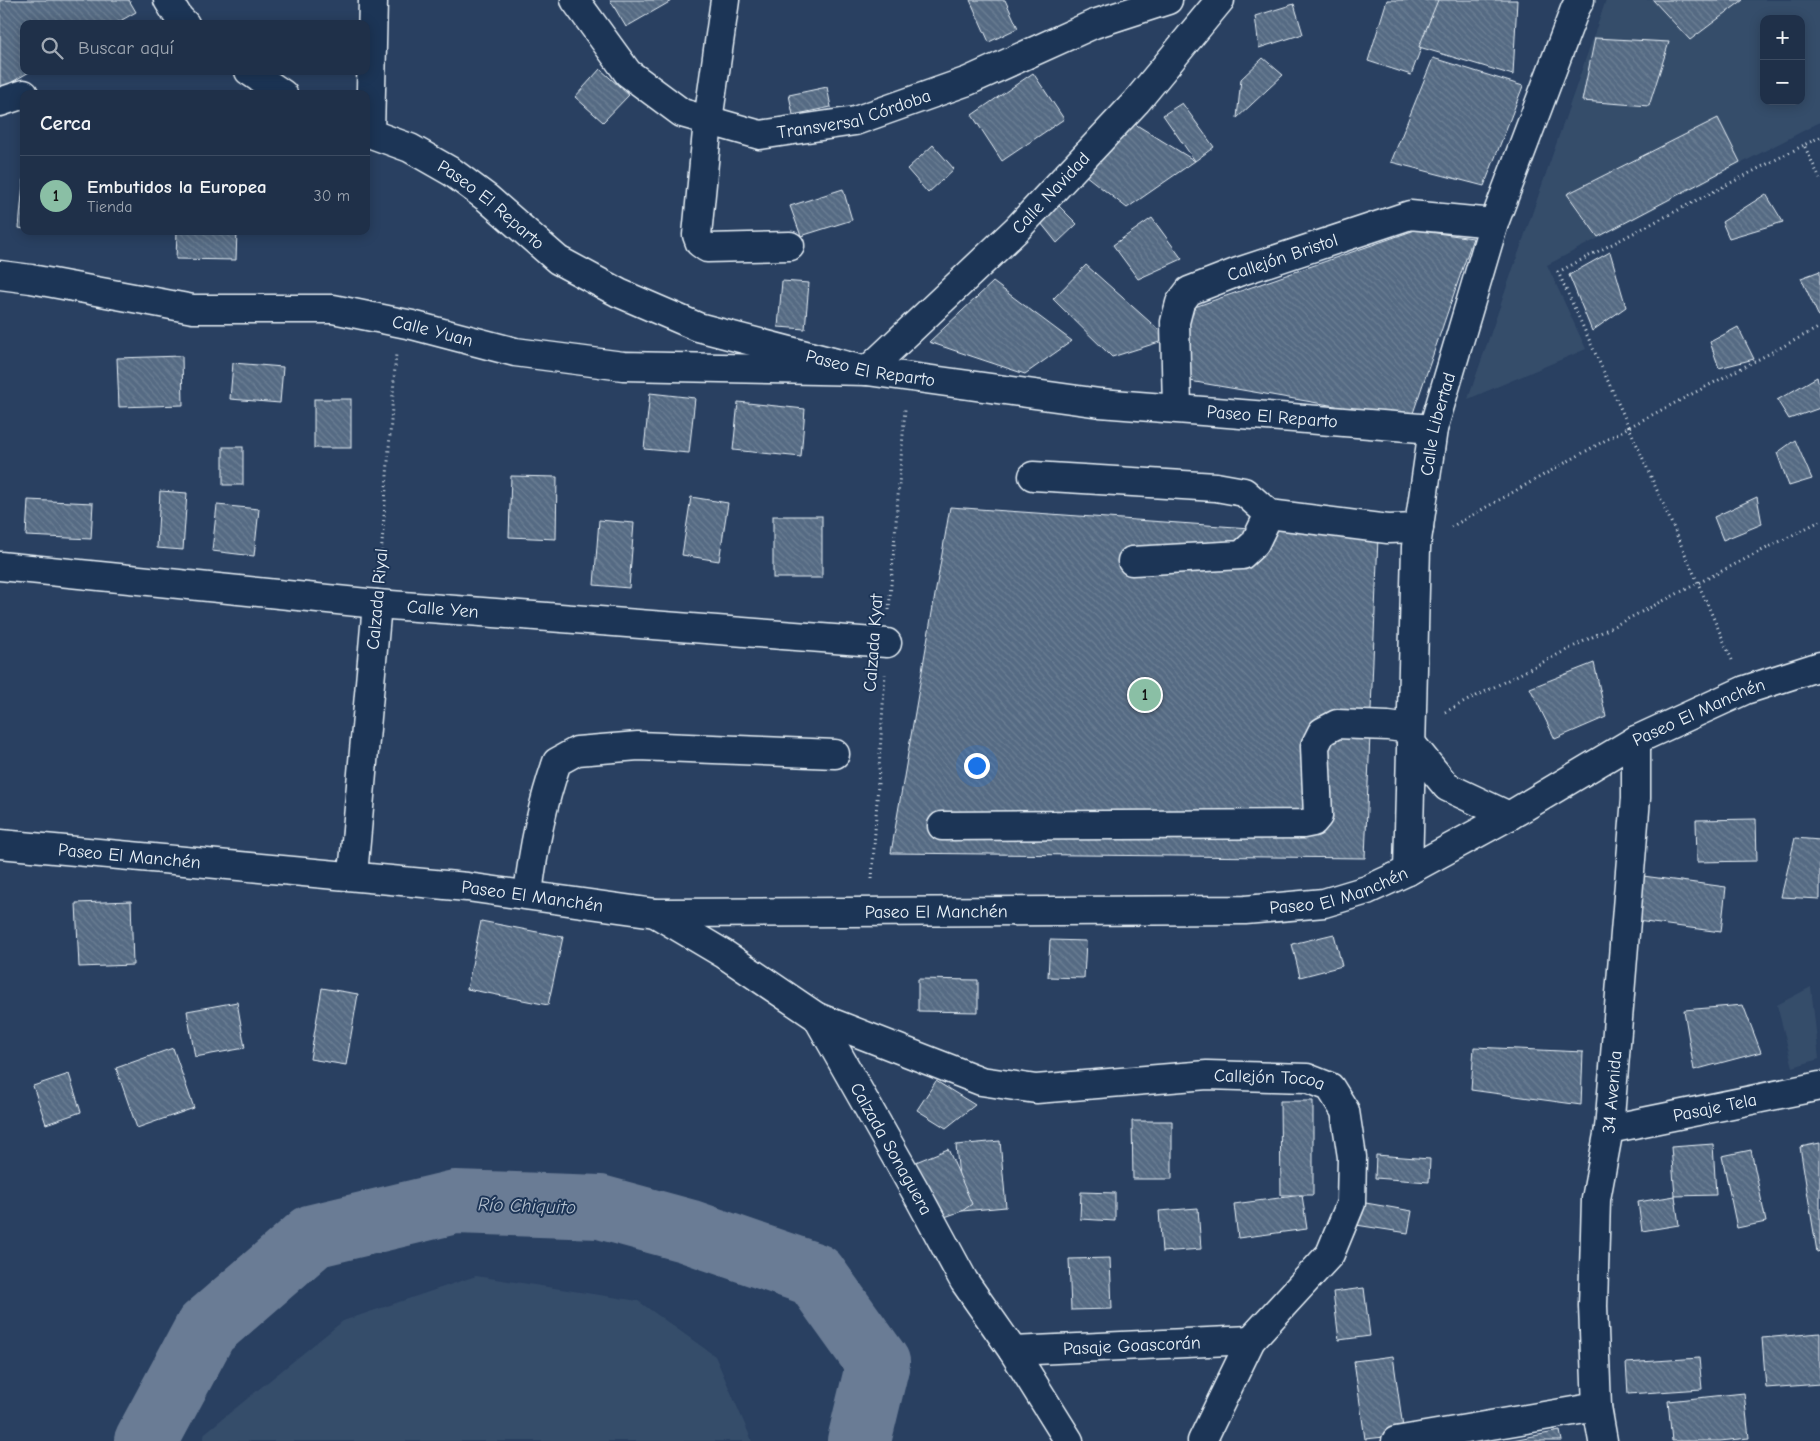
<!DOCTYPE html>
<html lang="es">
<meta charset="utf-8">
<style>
:root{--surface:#1f3049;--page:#2c3c53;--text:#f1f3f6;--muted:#a1a9b4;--line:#3c4b61;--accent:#8abfa5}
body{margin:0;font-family:"Comic Neue",sans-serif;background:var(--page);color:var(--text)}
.controls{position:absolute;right:15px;top:15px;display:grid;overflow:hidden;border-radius:10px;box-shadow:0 2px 12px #0003}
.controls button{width:45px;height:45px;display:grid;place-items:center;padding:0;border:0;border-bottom:1px solid var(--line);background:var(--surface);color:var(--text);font:25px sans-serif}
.you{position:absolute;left:976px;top:765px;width:18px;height:18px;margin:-12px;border:4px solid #fff;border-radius:50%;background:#1a73e8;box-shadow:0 0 0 8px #1a73e833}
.badge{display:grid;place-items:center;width:32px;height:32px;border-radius:50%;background:var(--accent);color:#111;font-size:16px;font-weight:700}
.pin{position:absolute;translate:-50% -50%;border:2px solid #fff;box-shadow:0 1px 5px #0006}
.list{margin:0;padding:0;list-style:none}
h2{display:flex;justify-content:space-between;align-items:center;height:65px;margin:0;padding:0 20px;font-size:21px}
h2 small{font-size:16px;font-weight:400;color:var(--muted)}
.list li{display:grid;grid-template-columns:32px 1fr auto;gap:15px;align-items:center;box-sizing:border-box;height:80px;padding:0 20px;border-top:1px solid var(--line)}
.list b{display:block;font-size:19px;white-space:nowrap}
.list p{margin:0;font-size:16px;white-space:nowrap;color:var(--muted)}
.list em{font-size:16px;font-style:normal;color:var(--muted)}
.icon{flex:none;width:28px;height:28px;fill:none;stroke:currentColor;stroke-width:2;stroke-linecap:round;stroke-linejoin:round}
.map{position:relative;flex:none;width:1820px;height:1441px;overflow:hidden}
.search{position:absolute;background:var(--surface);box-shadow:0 2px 12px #0003;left:20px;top:20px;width:350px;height:55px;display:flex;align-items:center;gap:12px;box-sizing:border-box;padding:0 18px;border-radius:10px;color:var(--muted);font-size:19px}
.panel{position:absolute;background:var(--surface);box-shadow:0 2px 12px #0003;left:20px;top:90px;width:350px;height:145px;border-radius:10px}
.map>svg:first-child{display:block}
</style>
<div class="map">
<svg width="1820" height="1441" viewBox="0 0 1820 1441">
<defs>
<pattern id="building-back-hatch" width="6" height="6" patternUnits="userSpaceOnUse" patternTransform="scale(1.25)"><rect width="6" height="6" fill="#556a83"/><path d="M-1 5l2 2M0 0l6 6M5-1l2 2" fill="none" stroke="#6d8095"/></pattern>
</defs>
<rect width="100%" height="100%" fill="#294061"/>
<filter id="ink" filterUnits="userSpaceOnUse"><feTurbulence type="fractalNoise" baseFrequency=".02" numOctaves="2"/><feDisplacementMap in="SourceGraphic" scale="10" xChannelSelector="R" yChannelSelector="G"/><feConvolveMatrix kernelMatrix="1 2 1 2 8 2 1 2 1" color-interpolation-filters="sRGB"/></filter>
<g filter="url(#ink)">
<g fill="#364d6b" fill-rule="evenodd">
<path d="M1606,0H1820V122L1547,265L1586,349L1468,399ZM1764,19H1801V101H1764Z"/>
<path d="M1811,987L1819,1059L1793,1067L1777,1005Z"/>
<path d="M476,1276L638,1301L715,1356L752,1441H203L205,1433L343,1321Z"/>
</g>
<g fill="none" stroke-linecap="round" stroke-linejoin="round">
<path stroke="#6b7c95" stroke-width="64" d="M146,1441L206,1329L313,1236L455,1202L600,1207L688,1231L815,1275L878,1363L859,1441"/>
</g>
<g fill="url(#building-back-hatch)" stroke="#e8f1f8">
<path d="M0,0H129L136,12L115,24H24V71H31L0,89Z"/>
<path d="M610,0H673L626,27Z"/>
<path d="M970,0H1005L1018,28L989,42Z"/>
<path d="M1387,0H1439L1411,75L1368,61Z"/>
<path d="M1438,0H1517L1513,75L1419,47Z"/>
<path d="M1653,0H1743L1690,40Z"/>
<path d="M1294,4L1303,34L1259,48L1255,16Z"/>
<path d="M1595,38L1669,42L1649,106L1582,101Z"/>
<path d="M1263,58L1283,75L1237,118L1241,79Z"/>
<path d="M1433,58L1523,86L1484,186L1391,162Z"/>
<path d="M600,69L629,95L603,122L575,97Z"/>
<path d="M1033,73L1064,119L1002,161L972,115Z"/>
<path d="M827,87L831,107L793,115L789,95Z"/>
<path d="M1182,103L1214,147L1195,161L1163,115Z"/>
<path d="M1718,118L1740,162L1598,237L1567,194Z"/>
<path d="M1135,124L1195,161L1127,208L1085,175Z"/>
<path d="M933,145L954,169L928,193L907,169Z"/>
<path d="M24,172V229L19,228Z"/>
<path d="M843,189L852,220L801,236L790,206Z"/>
<path d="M1766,194L1783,222L1729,238L1722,222Z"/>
<path d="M1058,205L1077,224L1057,243L1041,223Z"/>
<path d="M1152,218L1182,259L1138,279L1113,245Z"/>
<path d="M1415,230L1473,238L1411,419L1178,379L1186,310Z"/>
<path d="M177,231H237L236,260L176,259Z"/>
<path d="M1610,252L1626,307L1592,331L1569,275Z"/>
<path d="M1086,265L1169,339L1112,357L1053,299Z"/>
<path d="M1820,271V317H1819L1801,278Z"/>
<path d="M782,281L809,283L805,329L778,327Z"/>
<path d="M993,282L1072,341L1025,374L929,342Z"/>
<path d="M1738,327L1754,359L1719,368L1710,342Z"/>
<path d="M182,356L183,405L119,407L117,358Z"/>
<path d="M233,363L283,367L280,403L230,399Z"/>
<path d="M1817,377L1820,391V408L1789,419L1777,400Z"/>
<path d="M650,393L695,398L689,453L644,449Z"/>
<rect x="314" y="399" width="37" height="49"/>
<path d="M738,402L805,409L801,457L733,450Z"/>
<path d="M1795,440L1812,479L1789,486L1777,453Z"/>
<rect x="223" y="447" width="20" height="38"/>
<path d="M511,476L557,477L556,539L509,537Z"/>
<path d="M160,491L187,493L183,550L157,548Z"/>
<path d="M691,497L728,503L719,561L682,555Z"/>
<path d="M1757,497L1762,524L1723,540L1714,517Z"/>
<path d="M28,500L93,503L91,539L26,536Z"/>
<path d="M217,505L259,509L254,556L212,551Z"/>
<path d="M950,507L1378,537L1365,858L891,853Z"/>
<rect x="773" y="516" width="49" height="62"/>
<path d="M599,520L634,523L629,588L594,585Z"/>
<path d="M1594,663L1606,717L1555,739L1530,688Z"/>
<path d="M1756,819L1757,861L1697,862L1696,820Z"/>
<path d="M1795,838L1820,840V899L1781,897Z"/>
<path d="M1643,876L1726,887L1721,932L1637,921Z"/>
<path d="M131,901L133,965L79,967L76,903Z"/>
<path d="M481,921L563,937L548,1005L467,989Z"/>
<path d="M1334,934L1342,966L1300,977L1292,944Z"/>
<path d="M1050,940L1086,941L1084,978L1048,977Z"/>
<path d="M918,979L978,980V1012L918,1011Z"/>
<path d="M322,988L358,994L346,1065L310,1059Z"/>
<path d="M237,1002L245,1048L195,1057L187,1011Z"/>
<path d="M1743,1005L1761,1052L1694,1070L1684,1010Z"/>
<path d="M1474,1047L1583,1052L1581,1105L1471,1090Z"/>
<path d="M173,1048L194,1108L137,1128L116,1068Z"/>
<path d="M69,1074L81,1112L46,1124L33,1086Z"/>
<path d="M936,1081L975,1105L946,1128L917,1110Z"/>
<path d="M1280,1101H1313V1195H1281Z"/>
<path d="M1132,1121H1172V1179H1133Z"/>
<path d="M1000,1141L1006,1207L962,1211L956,1145Z"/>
<path d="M1820,1143V1251L1817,1252L1800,1147Z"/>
<path d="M1713,1144L1716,1195L1675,1196L1671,1147Z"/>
<path d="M948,1149L972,1204L962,1211L936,1220L911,1164Z"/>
<path d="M1751,1150L1766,1222L1737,1228L1722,1156Z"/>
<path d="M1376,1155L1430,1159L1429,1182L1375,1178Z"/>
<path d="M1081,1192L1115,1193V1221L1080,1219Z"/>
<path d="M1302,1195L1307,1229L1238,1238L1234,1204Z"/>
<path d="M1675,1196L1679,1225L1642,1231L1638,1202Z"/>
<path d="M1360,1202L1412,1211L1408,1233L1356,1225Z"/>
<path d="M1198,1208L1201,1249L1162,1252L1159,1211Z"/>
<path d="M1110,1258L1112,1309L1071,1310L1069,1259Z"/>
<path d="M1364,1288L1370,1336L1339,1340L1333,1292Z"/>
<path d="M1820,1333V1384L1766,1388L1762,1338Z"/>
<path d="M1393,1356L1404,1435L1365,1439L1354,1361Z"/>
<path d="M1699,1358L1702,1389L1628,1394L1626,1363Z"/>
<path d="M1744,1393L1749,1438L1720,1441H1672L1668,1401Z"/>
<path d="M1560,1431L1562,1441H1507Z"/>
</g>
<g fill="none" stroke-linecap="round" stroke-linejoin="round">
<g stroke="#e8f1f8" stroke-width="31">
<g id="minor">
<path d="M168,0L179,18L185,24"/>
<path id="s1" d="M575,0L628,73L682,113L760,135L855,121L968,81L1094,24L1168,0"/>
<path d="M725,0L708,121L697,235L700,243L707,248L790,246"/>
<path d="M249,71L283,94"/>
<path d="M0,102L24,94"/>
<path id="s2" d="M366,132L410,148L452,172L487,198L558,260L619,293L698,327L867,371L1100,403L1433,429"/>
<path d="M370,133L373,0"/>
<path id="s3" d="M0,275L31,279L193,309H333L412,325L515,352L623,366L867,371L1016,230L1136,102L1220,0"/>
<path id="s4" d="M1177,408L1175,322L1180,303L1189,291L1238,272L1410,215L1494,223"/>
<path d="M1033,476L1216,487L1244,492L1269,514L1388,529L1419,528"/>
<path d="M1132,561L1242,555L1255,543L1269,514"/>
<path id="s5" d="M0,566L377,604L887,643"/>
<path d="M1411,743L1447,787L1509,816"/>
<path d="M942,826L1303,824L1313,822L1318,816L1315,746L1322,732L1337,724L1388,726L1411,729"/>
<path id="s6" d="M0,844L467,887L655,913L1245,910L1324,903L1367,890L1408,871L1509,816L1636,740L1745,690L1820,666"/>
<path id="s7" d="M1408,871L1416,547L1433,429L1494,223L1575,9L1580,0"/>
<path d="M353,875L377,604"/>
<path d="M528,895C533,849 542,805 557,762L577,751L638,746L835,754"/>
<path id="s8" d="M655,913L724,954L817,1017L917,1194L964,1281L1013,1351L1069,1441"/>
<path id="s9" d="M817,1017L981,1081L1036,1089L1207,1075L1307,1078L1330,1087L1345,1111L1352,1157L1351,1203L1330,1254L1251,1340L1202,1441"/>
<path id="s10" d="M1609,1129L1820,1086"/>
<path id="s11" d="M1013,1351L1251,1340"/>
<path d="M1396,1441L1597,1407"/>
<path id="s12" d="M1603,1441L1597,1407L1593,1306L1596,1199L1609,1129L1636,798V740"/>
</g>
</g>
<g stroke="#e8f1f8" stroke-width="3" stroke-dasharray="1 4" stroke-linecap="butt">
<path d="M1820,137L1804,145L1820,179"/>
<path d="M1451,527L1629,427L1820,327"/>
<path d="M380,571L396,353"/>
<path d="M889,610L905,409"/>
<path d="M1732,660L1629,427L1558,272L1804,145"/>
<path d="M1445,712L1820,521"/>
<path d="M872,879L885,674"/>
</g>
<use href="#minor" stroke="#1d3557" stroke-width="28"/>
</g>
</g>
<g text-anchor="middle" stroke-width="4" stroke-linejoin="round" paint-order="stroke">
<g font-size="18" fill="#e8f1f8" stroke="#1d3557">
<text dy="6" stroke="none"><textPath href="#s1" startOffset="335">Transversal Córdoba</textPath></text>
<text dy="6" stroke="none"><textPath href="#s3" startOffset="1132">Calle Navidad</textPath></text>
<text dy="6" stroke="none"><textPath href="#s2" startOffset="146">Paseo El Reparto</textPath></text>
<text dy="6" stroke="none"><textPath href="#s4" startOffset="220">Callejón Bristol</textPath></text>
<text dy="6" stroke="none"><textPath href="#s3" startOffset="438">Calle Yuan</textPath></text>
<text dy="6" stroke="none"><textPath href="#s2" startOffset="566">Paseo El Reparto</textPath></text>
<text dy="6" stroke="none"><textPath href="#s2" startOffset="971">Paseo El Reparto</textPath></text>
<text dy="6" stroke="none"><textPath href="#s7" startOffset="449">Calle Libertad</textPath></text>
<text transform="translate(377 599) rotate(-85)" y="6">Calzada Riyal</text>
<text dy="6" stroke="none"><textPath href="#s5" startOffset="445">Calle Yen</textPath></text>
<text transform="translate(873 643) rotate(-86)" y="6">Calzada Kyat</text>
<text dy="6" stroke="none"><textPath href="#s6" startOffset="1750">Paseo El Manchén</textPath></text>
<text dy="6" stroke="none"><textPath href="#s6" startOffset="130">Paseo El Manchén</textPath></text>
<text dy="6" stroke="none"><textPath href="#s6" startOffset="1345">Paseo El Manchén</textPath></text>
<text dy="6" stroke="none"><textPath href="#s6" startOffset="535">Paseo El Manchén</textPath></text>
<text dy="6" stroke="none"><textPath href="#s6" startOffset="940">Paseo El Manchén</textPath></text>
<text dy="6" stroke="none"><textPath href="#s9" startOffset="466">Callejón Tocoa</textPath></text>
<text dy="6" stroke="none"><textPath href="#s12" startOffset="351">34 Avenida</textPath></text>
<text dy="6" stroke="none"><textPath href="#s10" startOffset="108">Pasaje Tela</textPath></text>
<text dy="6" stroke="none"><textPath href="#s8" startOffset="344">Calzada Sonaguera</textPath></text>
<text dy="6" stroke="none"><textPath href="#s11" startOffset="119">Pasaje Goascorán</textPath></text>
</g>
<g font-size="19" font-style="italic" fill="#b6c2d0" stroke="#1d3557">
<text transform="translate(527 1205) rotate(2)" y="7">Río Chiquito</text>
</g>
</g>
</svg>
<div class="controls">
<button>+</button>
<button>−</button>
</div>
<div class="you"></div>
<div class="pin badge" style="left:1145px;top:695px">1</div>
<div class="search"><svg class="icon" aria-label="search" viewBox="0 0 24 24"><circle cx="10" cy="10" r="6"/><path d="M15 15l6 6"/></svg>Buscar aquí</div>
<section class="panel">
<h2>Cerca<small></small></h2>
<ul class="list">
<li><span class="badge">1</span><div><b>Embutidos la Europea</b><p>Tienda</p></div><em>30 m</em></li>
</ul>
</section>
</div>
